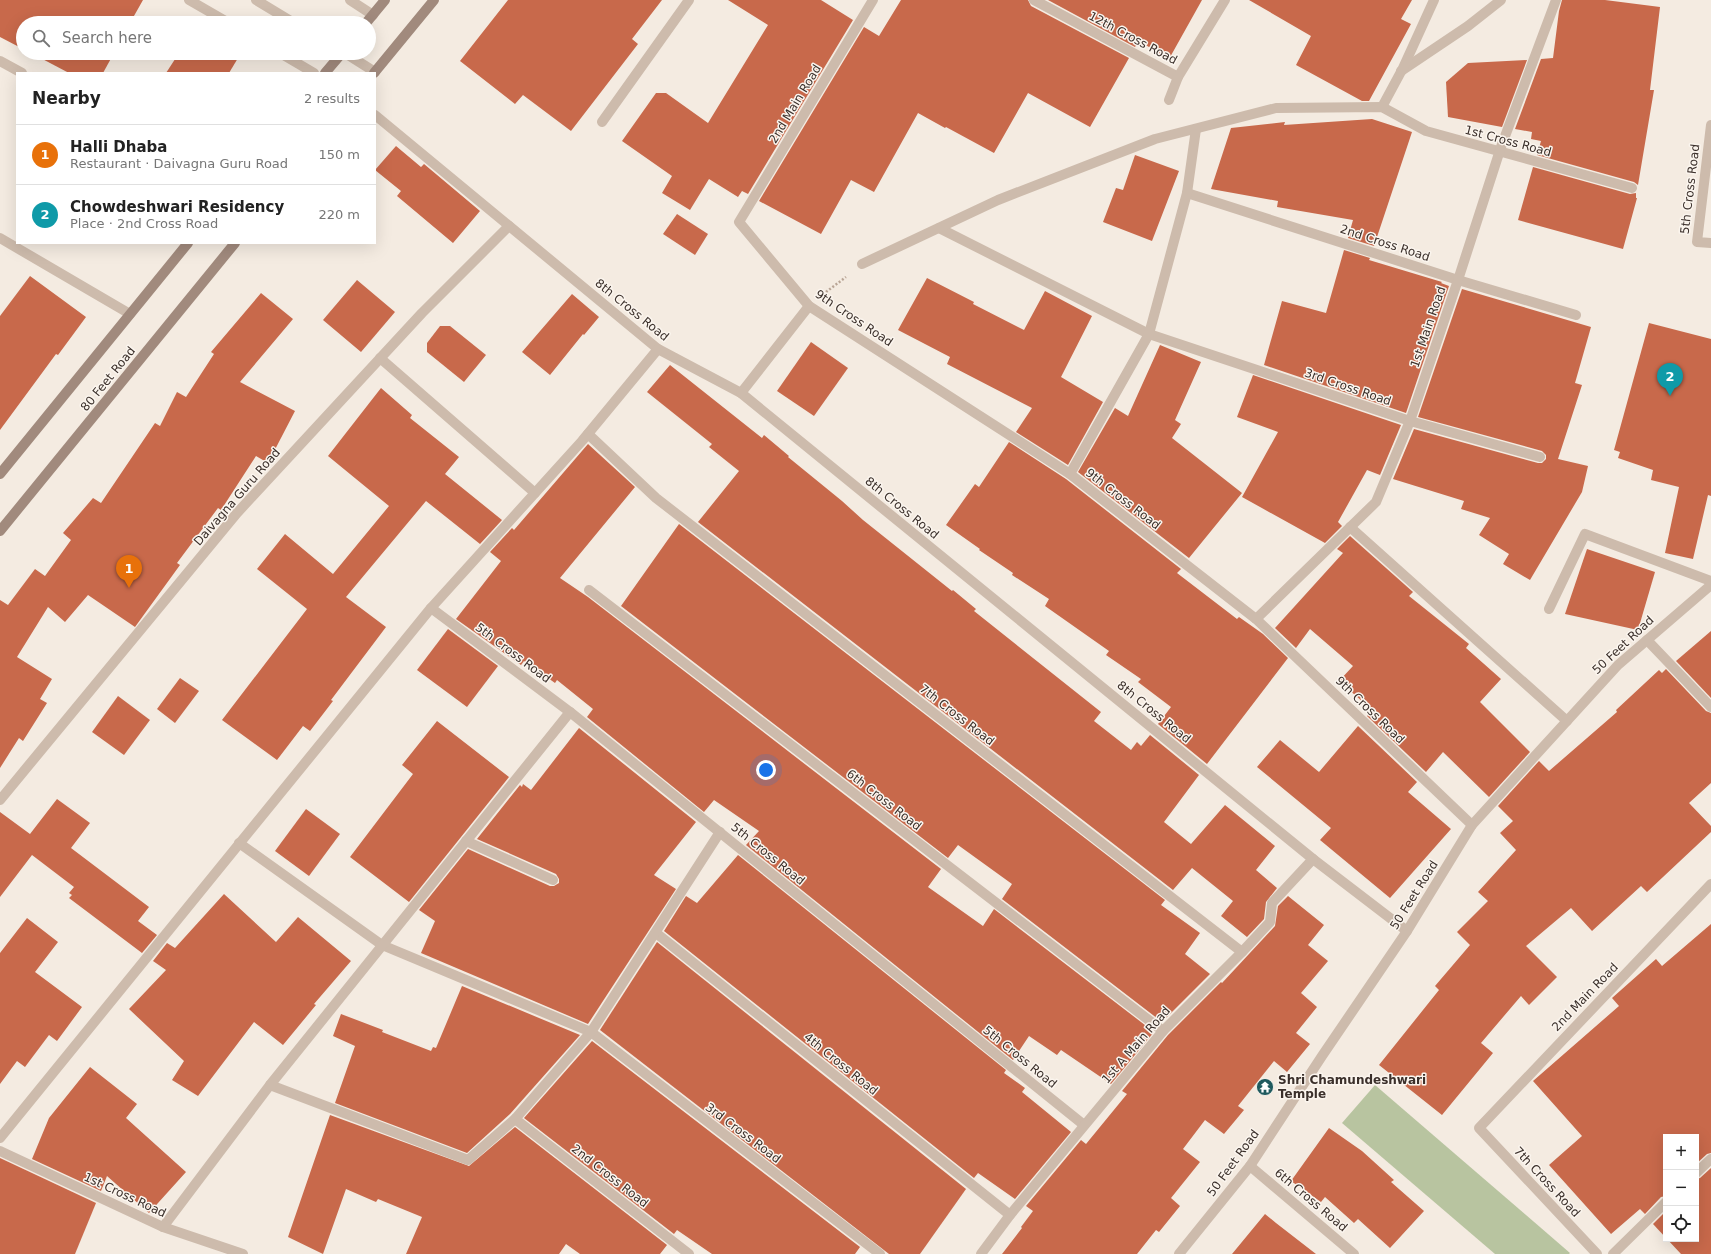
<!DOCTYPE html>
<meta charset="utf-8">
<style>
:root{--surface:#fff;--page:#f6f6f6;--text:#222;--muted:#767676;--line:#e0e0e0;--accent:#1f5a5e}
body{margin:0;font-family:"DejaVu Sans",sans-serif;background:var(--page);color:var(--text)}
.controls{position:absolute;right:12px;bottom:12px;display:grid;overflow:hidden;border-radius:0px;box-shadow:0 4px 16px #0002}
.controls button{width:36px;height:36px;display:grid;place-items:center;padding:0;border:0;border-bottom:1px solid var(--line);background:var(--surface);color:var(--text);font:20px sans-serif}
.you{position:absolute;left:766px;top:770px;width:14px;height:14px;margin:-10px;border:3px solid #fff;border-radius:50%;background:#1a73e8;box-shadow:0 0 0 6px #1a73e833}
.badge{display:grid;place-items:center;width:26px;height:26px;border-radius:50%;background:var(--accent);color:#fff;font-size:13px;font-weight:700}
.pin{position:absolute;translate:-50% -33px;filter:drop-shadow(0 1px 2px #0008)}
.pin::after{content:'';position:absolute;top:21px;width:14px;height:12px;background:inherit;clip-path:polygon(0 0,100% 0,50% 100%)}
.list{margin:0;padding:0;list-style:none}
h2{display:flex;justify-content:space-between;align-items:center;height:52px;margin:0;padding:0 16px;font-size:17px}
h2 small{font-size:13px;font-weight:400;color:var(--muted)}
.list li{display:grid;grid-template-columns:26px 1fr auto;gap:12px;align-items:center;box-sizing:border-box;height:60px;padding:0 16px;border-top:1px solid var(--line)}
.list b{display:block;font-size:15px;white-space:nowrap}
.list p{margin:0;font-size:13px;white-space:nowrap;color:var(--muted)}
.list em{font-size:13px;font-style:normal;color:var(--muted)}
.icon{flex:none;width:22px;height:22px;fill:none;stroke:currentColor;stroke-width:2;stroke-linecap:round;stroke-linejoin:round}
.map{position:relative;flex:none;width:1711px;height:1254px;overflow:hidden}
.search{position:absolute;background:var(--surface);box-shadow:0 4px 16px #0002;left:16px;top:16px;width:360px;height:44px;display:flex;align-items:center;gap:10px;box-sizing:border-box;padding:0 14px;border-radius:22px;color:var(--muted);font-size:15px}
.panel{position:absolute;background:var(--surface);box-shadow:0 4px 16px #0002;left:16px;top:72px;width:360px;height:172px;border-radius:0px}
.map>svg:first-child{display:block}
</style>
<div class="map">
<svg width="1711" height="1254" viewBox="0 0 1711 1254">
<rect width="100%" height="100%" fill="#f4ebe1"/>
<path fill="#b8c4a0" d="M1375,1085L1570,1253L1569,1254H1495L1342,1123Z"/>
<g fill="#c8694b">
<path d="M0,0H143L130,23H23V49L0,37Z"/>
<path d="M508,0H662L632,39L638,44L571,131L523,95L515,104L460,61Z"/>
<path d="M728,0H821L853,20L748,194L742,191L738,197L709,179L690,210L662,193L672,176L622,141L656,93H666L708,123L768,25Z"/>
<path d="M901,0H1028L1031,6L1129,58L1090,127L1028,93L994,153L946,127L945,128L918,113L874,192L851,180L821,234L759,201L864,27L879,36Z"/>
<path d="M1048,0H1202L1169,59L1139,41L1135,47Z"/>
<path d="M1249,0H1412L1401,19L1411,24L1369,101H1362L1296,65L1311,36Z"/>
<path d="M1562,0H1605L1660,7L1650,90H1654L1638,185L1634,182L1537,155L1541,141L1531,139L1532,132L1515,129L1541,59L1553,58L1559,11Z"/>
<path d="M31,53H114L103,73H69Z"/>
<path d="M179,53H241L229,73H166Z"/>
<path d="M1527,60L1502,127L1448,117L1446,82L1468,63Z"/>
<path d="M1372,119L1412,132L1374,246L1348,238L1353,220L1277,207L1278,201L1211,189L1231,128L1285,122L1284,125Z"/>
<path d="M396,146L421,167L424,164L480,211L453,243L397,196L401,191L375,170Z"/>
<path d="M1135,155L1179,171L1152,241L1103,222L1116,188L1123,190Z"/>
<path d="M1533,167L1630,194L1636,193V198H1637L1623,249L1518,220Z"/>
<path d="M677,214L708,234L695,255L663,234Z"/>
<path d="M1344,250L1370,258L1369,260L1442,282L1441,283L1449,286L1406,413L1264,365L1282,301L1326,313Z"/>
<path d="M30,276L86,317L58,355L56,354L0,430V316Z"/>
<path d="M927,278L974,302L973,304L1024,330L1045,291L1092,316L1061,377L1103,402L1068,465L1016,432L1032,408L947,364L950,357L898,330Z"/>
<path d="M357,280L395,312L361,352L323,320Z"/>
<path d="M1462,289L1591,327L1575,383L1582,385L1558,459L1588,466L1582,492L1530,580L1503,564L1509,554L1479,535L1490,518L1461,509L1464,501L1393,479L1414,429L1538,463H1542L1546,459V455L1542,451L1418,417Z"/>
<path d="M261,293L293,319L240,382L295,411L268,463L256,456L221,510L218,508L177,563L180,565L135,627L88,595L65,622L48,607L17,657L52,679L40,699L47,703L23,741L19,738L0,768V600L8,605L35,569L45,576L71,540L63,533L93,498L101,503L155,423L160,426L177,392L186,397L214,354L211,352Z"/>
<path d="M572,294L599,317L584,335L583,334L550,375L522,352Z"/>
<path d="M1649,323L1711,339V496L1708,495L1693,559L1665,553L1679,487L1651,480L1653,470L1618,458L1620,452L1614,450Z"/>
<path d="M440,326H450L486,355L464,382L427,352V343Z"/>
<path d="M811,342L848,368L814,416L777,391Z"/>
<path d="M1160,345L1201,362L1175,420L1181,424L1172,438L1242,493L1189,558L1078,472L1115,408L1128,416Z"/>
<path d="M670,365L762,438L764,435L789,456L788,457L842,501L863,520L952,591L953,590L976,609L974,611L1101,712L1094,721L1131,750L1137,742L1141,746L1150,735L1199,775L1164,822L1191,844L1225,805L1275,846L1256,870L1277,888L1266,902L1264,919L1247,937L1221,916L1233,901L1192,868L1173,890L698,522L739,471L709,447L712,444L647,392Z"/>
<path d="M1253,375L1401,425L1380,475L1367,470L1338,522L1342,526L1325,543L1242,497L1278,432L1237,417Z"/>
<path d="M381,388L412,415L410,418L459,457L445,474L502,520L480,544L426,501L346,597L386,627L331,700L333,701L310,731L303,726L277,760L222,720L307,609L257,569L285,534L333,574L389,506L328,456Z"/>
<path d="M1009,442L1066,479L1181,569L1177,573L1237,619L1239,617L1263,634L1288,658L1207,764L1158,724L1171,707L1138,682L1141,679L1106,655L1109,651L1045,606L1049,599L1012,575L1013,573L979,550L980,549L946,525L975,484L979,487Z"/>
<path d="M588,444L635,487L560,578L588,597L941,869L928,887L983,926L994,909L1154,1032L1111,1084L1061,1050L1057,1055L1029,1036L1013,1060L746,845L759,831L714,800L704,812L587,717L593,709L557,680L555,683L524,661L521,665L456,619L501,561L490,552L512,528L514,530Z"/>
<path d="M679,524L1165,900L1161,905L1200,933L1185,954L1210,974L1162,1022L1002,899L1012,884L958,845L948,858L621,606Z"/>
<path d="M1350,536L1413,592L1409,596L1469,644L1466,648L1501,679L1480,702L1530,752L1489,797L1443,752L1426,772L1367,716L1372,710L1339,681L1353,666L1310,629L1296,648L1275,628L1343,553L1337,549Z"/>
<path d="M1587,549L1655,572L1638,630L1565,614Z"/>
<path d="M448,629L498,666L467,707L417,670Z"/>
<path d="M1711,631V698L1676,661Z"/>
<path d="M1666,669L1706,711L1711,713V783L1689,803L1711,826V832L1647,892L1641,886L1592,931L1571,908L1526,946L1557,977L1529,1005L1521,996L1481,1043L1493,1053L1442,1115L1379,1065L1439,990L1435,986L1470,945L1457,932L1488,901L1478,892L1516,850L1500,833L1513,821L1498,806L1539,761L1549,771L1617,712L1616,710L1659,670L1662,673Z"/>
<path d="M180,678L199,691L175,723L157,709Z"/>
<path d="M118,696L150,720L124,755L92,732Z"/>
<path d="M437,721L509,777L409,902L350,857L413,774L402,765Z"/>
<path d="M1358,726L1417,782L1408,792L1451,829L1390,898L1320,840L1331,828L1257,767L1280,740L1319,772Z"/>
<path d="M579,728L696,822L654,875L676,889L588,1024L421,953L435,921L419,910L468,849L550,886H554L559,883V879L556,874L477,839L520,785L522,787L523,784L531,790Z"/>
<path d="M57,799L90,823L71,848L149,907L138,921L157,935L142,953L69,898L72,895L69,893L74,887L32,855L0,897V812L30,834Z"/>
<path d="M306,809L340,834L309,876L275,851Z"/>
<path d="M738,855L1006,1070L1004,1073L1025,1088L1022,1092L1071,1132L1015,1199L978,1173L974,1178L664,931L686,896L697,903Z"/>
<path d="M224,894L276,942L298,917L351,961L314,1004L316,1005L283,1045L254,1022L198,1096L172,1080L184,1061L129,1009L166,970L153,961L167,943L175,948Z"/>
<path d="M1288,896L1324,925L1308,945L1328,961L1301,993L1317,1007L1296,1033L1310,1044L1287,1072L1274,1061L1238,1106L1244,1110L1224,1134L1205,1120L1183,1149L1200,1162L1171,1198L1180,1206L1159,1232L1156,1230L1137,1254H1002L1022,1228L1021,1227L1033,1211L1026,1206L1081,1140L1086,1144L1127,1094L1122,1091L1168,1035L1221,982L1222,983L1275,926L1278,906Z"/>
<path d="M27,918L58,942L35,972L82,1007L57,1041L49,1035L25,1067L17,1061L0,1084V953Z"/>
<path d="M1711,924V1153L1707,1154L1696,1164V1137H1666V1196L1661,1197L1645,1214L1640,1209L1611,1234L1549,1165L1582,1136L1533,1081L1619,1006L1612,998L1656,959L1662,966Z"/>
<path d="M657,942L966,1189L920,1254H889L600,1030Z"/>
<path d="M462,986L580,1035L510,1114L467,1153L335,1103L355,1046L333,1036L341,1014L383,1030L382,1032L431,1051L433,1047L436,1048Z"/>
<path d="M592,1041L860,1247L855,1254H712L677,1230L674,1234L524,1118Z"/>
<path d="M90,1067L137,1104L126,1118L186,1172L149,1213L107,1176L101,1191L32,1159L49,1118Z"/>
<path d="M330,1115L469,1166L515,1127L667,1245L660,1254H580L566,1244L559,1254H406L422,1217L378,1199L376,1202L346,1189L323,1254L288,1237Z"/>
<path d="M1329,1128L1362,1151L1394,1180L1391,1182L1424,1211L1390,1248L1358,1219L1354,1223L1325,1197L1321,1202L1291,1181Z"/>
<path d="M0,1158L96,1203L75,1254H0Z"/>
<path d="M1711,1168V1254H1681L1667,1239H1696V1179L1700,1178Z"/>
<path d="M1666,1211V1238L1653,1224Z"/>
<path d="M1265,1214L1276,1223L1316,1254H1232Z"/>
</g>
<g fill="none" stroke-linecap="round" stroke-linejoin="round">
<path stroke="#b9a596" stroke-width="2.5" stroke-dasharray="2 2" stroke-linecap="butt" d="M826,292L846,277"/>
<g stroke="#cdbbac" stroke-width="10">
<path d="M189,0L229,23"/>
<path d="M1034,0L1178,77"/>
<path d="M280,53L314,73"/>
<path d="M0,61L22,73"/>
<path d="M1401,71L1468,26L1501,0"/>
<path d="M1169,100L1178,77L1225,0"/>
<path d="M1382,107L1403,68L1434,0"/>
<path d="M375,115L658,349L741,393L1313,859L1407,931"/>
<path d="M602,122L689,0"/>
<path d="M1711,125L1697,242L1711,243"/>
<path d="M1187,193L1458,280L1576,315"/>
<path d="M939,228L1149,334L1410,421L1540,457"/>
<path d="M0,238L130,314"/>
<path d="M862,264L998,200L1155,139L1276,108L1382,107L1426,131L1632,188"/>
<path d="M380,358L535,493"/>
<path d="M741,393L809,306"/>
<path d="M588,434L656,498L1242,952"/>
<path d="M1070,474L1149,334L1187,193L1196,129"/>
<path d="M1350,527L1567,721"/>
<path d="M589,590L1163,1031"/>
<path d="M431,608L570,712L1084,1125"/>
<path d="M1549,609L1585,534L1711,581"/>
<path d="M1256,619L1376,502L1410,421L1458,280L1501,147L1556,0"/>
<path d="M1647,640L1711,707"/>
<path d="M0,800L237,513L422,313L509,226"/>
<path d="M466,841L553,880"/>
<path d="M239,843L382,945L591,1032L880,1254"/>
<path d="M656,933L1010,1215"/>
<path d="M270,1085L468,1160L515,1119L591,1032L720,832"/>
<path d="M515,1119L689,1254"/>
<path d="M0,1138L431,608L582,441L658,349"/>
<path d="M0,1151L163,1227L243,1254"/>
<path d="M1250,1166L1354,1254"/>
<path d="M1696,1173L1711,1159"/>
<path d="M163,1227L270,1085L570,712"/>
<path d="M981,1254L1010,1215L1163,1031L1242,952L1270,922L1272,903L1313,859"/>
<path d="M1597,1254L1479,1128L1711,884"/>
<path d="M1613,1254L1666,1202"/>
</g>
<g stroke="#cdbbac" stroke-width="10">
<path d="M256,0L294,23"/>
<path d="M350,0L373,15"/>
<path d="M873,0L739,222L809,306L1070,474L1256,619L1472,825"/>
<path d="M345,53L375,72"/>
<path d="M1179,1254L1250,1166L1322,1056L1407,931L1472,825L1618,665L1711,585"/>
</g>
<g stroke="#a18a7d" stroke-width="10">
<path d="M366,23L385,0"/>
<path d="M325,73L342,53"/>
<path d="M374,73L434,0"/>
<path d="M0,474L188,243"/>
<path d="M0,531L235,243"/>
</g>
</g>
<defs>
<g id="temple-disc" transform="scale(0.9)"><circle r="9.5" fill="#1f5a5e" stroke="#fbf5ee"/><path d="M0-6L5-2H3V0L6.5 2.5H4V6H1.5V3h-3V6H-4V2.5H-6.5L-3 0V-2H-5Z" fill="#fff"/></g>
</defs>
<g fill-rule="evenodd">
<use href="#temple-disc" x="1265" y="1087"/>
</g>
<g text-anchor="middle" stroke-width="3" stroke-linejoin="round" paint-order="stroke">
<g font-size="12" fill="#3b302b" stroke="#fbf5ee">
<text transform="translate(1133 38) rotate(28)" y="4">12th Cross Road</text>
<text transform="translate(795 104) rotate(-59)" y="4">2nd Main Road</text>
<text transform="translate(1508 141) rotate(15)" y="4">1st Cross Road</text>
<text transform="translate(1690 189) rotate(-83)" y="4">5th Cross Road</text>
<text transform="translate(1385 243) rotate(18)" y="4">2nd Cross Road</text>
<text transform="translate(632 310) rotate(39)" y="4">8th Cross Road</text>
<text transform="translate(854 318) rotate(34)" y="4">9th Cross Road</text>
<text transform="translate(1428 327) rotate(-71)" y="4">1st Main Road</text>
<text transform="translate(108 379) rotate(-51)" y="4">80 Feet Road</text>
<text transform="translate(1348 387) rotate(19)" y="4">3rd Cross Road</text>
<text transform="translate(237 497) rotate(-49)" y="4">Daivagna Guru Road</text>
<text transform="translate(1123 499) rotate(38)" y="4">9th Cross Road</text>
<text transform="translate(902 508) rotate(39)" y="4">8th Cross Road</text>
<text transform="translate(1623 645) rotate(-43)" y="4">50 Feet Road</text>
<text transform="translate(513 653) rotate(37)" y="4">5th Cross Road</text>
<text transform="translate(1370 710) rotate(44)" y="4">9th Cross Road</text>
<text transform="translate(1154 712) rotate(39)" y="4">8th Cross Road</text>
<text transform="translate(957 715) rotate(38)" y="4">7th Cross Road</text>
<text transform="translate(884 800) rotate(38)" y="4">6th Cross Road</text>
<text transform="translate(768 854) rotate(39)" y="4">5th Cross Road</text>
<text transform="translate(1414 895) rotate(-58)" y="4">50 Feet Road</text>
<text transform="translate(1585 997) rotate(-46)" y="4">2nd Main Road</text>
<text transform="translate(1136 1045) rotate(-49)" y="4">1st A Main Road</text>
<text transform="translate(1020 1057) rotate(39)" y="4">5th Cross Road</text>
<text transform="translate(841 1064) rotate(39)" y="4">4th Cross Road</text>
<text transform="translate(743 1133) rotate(37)" y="4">3rd Cross Road</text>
<text transform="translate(1233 1163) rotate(-54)" y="4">50 Feet Road</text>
<text transform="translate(610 1176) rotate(38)" y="4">2nd Cross Road</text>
<text transform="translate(1547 1182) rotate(47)" y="4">7th Cross Road</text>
<text transform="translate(125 1195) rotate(25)" y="4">1st Cross Road</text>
<text transform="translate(1311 1200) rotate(40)" y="4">6th Cross Road</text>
</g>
<g font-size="12" font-weight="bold" fill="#3b302b" stroke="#fbf5ee" text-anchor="start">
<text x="1278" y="1084">Shri Chamundeshwari<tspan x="1278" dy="14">Temple</tspan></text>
</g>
</g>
</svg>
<div class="controls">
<button>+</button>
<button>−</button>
<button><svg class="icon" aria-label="locate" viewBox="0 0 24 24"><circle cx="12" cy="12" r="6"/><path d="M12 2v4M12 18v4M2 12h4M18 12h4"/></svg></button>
</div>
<div class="you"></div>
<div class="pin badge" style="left:129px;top:588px;background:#e8710a">1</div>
<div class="pin badge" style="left:1670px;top:396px;background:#0f9aa8">2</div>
<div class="search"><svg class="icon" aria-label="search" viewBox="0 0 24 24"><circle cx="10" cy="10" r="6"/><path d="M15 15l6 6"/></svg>Search here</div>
<section class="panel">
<h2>Nearby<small>2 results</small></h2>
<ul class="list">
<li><span class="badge" style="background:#e8710a">1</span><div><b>Halli Dhaba</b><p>Restaurant · Daivagna Guru Road</p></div><em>150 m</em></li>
<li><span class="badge" style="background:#0f9aa8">2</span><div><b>Chowdeshwari Residency</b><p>Place · 2nd Cross Road</p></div><em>220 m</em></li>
</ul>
</section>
</div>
